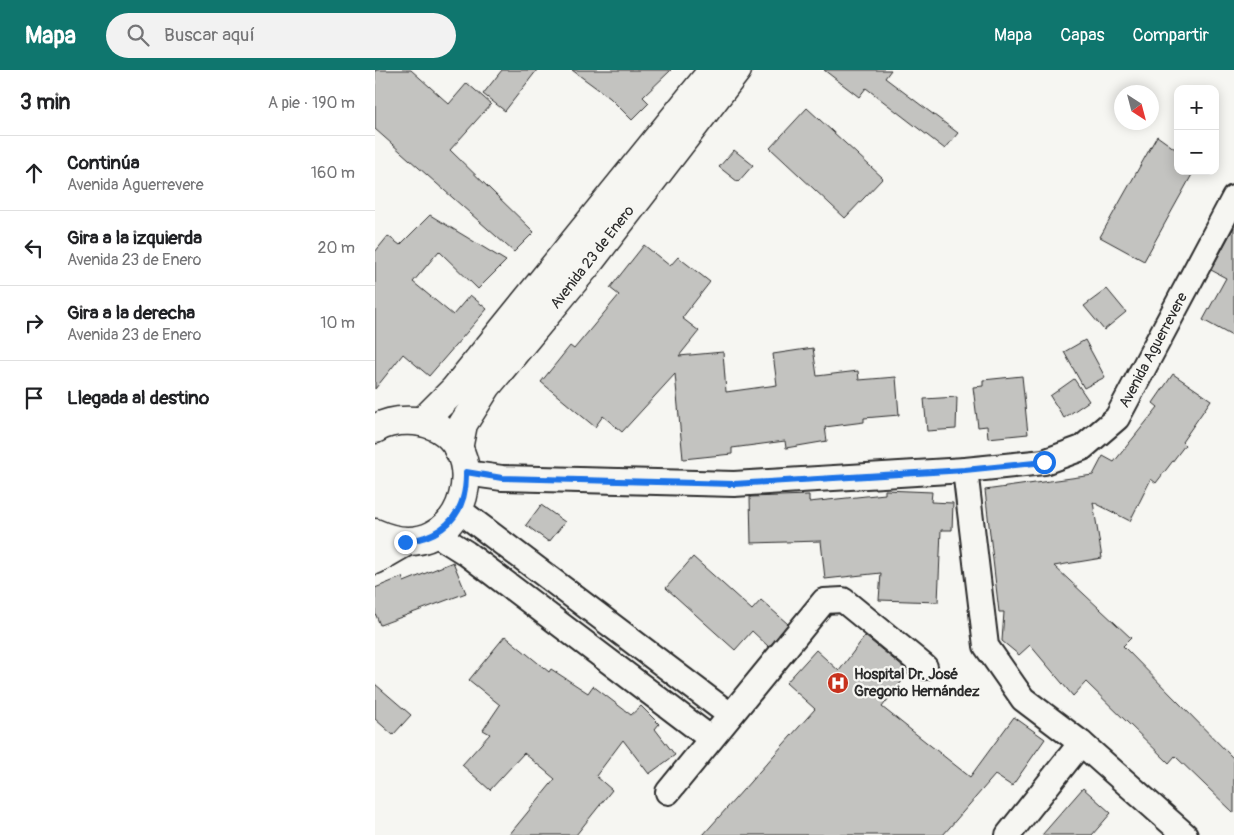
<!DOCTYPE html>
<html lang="es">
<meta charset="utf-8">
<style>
:root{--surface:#fff;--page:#f2f2f2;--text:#202124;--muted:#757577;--line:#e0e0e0;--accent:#0f766e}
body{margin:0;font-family:Pangolin,sans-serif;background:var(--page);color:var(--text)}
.controls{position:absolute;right:15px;top:15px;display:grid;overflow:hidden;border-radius:10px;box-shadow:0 2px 12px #0003}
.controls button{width:45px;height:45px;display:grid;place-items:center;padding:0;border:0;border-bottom:1px solid var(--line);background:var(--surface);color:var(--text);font:25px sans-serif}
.compass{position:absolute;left:739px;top:15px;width:45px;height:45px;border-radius:50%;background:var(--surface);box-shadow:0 2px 12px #0003;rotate:144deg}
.stop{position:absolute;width:15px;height:15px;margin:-11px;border:4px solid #1a73e8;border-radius:50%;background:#fff}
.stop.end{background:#1a73e8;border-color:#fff;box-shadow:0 1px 5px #0008}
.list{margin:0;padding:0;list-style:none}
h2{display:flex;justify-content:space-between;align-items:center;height:65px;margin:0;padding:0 20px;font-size:21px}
h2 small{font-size:16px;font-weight:400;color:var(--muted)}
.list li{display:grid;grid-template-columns:32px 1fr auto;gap:15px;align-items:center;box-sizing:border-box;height:75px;padding:0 20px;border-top:1px solid var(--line)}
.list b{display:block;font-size:19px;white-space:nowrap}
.list p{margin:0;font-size:16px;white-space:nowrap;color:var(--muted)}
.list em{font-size:16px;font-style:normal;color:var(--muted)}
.icon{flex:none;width:28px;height:28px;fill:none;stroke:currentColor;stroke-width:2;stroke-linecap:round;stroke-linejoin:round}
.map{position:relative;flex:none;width:859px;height:765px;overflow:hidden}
header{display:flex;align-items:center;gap:30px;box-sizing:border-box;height:70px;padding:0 25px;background:var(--accent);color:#fff}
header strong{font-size:24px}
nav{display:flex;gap:28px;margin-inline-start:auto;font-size:18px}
.search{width:350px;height:45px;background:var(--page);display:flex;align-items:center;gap:12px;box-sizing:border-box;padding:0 18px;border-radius:28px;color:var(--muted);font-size:19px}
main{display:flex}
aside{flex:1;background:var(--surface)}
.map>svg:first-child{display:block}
</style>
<header>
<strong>Mapa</strong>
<div class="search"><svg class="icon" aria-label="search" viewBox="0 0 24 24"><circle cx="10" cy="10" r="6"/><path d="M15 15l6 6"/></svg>Buscar aquí</div>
<nav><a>Mapa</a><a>Capas</a><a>Compartir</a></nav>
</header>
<main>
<aside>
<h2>3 min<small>A pie · 190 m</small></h2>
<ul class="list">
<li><svg class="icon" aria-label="ahead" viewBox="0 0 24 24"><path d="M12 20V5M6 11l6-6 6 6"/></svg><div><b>Continúa</b><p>Avenida Aguerrevere</p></div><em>160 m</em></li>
<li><svg class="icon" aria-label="left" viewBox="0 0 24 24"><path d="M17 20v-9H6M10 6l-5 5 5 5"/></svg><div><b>Gira a la izquierda</b><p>Avenida 23 de Enero</p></div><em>20 m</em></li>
<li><svg class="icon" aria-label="right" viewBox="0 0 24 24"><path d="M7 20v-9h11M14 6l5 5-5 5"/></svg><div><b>Gira a la derecha</b><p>Avenida 23 de Enero</p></div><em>10 m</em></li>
<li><svg class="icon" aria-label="arrive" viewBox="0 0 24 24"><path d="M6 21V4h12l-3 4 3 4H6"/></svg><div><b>Llegada al destino</b></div></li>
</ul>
</aside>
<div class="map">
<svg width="859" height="765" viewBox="0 0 859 765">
<rect width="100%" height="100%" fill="#f6f6f2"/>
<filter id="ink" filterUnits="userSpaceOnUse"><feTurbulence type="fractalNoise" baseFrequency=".02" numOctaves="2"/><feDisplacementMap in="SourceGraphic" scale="10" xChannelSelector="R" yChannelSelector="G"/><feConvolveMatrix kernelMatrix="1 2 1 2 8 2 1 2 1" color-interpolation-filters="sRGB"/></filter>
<g filter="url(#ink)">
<g fill="#c3c3c0" stroke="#2b2b2b">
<path d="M0,0H36L74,34L92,13L116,34L75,80L159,162L139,182L0,59Z"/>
<path d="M127,0H162L130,41L108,24Z"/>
<path d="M197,0H296L268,27L274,33L257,50L235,28Z"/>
<path d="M449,0H516L510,8L583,63L570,79L491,18L484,27Z"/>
<path d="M432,38L508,108L470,148L395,78Z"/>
<path d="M782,66L803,81V101H819L769,191L725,167Z"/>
<path d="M359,80L378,95L363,112L344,97Z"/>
<path d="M55,145L131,191L103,219L64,181L38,212L78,245L95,225L112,239L54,306L28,284L0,319V182L13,166L25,175Z"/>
<path d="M859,157V267L828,250L851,208L836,200Z"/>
<path d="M269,175L295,196L303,187L335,212L307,248L324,261L304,286L348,282L351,322L402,315L398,284L438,278L442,306L483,301L484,310L521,307L524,345L489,348V352L450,357L452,371L411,378L410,371L357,378V384L308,389L300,304L247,362L228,346L220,357L166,312L195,276L199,279L244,225L235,218Z"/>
<path d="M732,219L751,242L729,260L709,236Z"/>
<path d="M710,270L730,307L709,318L689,282Z"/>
<path d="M798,304L836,330L807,372L810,375L781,413L776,409L755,451L718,432L727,488L679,496L756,568L748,576L859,689V743L800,686L794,693L711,612L698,626L655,575L644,585L627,571L629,542H624L610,420L718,405L728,386L739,392L783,337L778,333Z"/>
<path d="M647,306L653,364L613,368L612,356L603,357L598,317L608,316V310Z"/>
<path d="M699,309L714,331L689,348L675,326Z"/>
<path d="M582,327L581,359L552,361L549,329Z"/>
<path d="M510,420L557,422L556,432L578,433L577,460H566L563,532L504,530L506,503L450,509L446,471L376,473L375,427L434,425V432L510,424Z"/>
<path d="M166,435L190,452L174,472L151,455Z"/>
<path d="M318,487L377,540L386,530L413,554L394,577L377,561L360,580L291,518Z"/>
<path d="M78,492L91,523L5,555L0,543V518L27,507L29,512Z"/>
<path d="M130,566L174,602L176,599L213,623L218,616L256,645L266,636L284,654L280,659L300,685L274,704L248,670L221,706L237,720L201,765H134L180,709L149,683L115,720L87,695L115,664L108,660L125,635L94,610Z"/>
<path d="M490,566L534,602L507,637L595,707L639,647L670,669L637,716L620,705L568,765H328L440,639L411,613L441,580L464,601Z"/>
<path d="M0,614L36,645L18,665L0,649Z"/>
<path d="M708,718L736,743L717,765H667Z"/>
</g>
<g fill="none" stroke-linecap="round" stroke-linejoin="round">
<g stroke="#2b2b2b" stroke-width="28">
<g id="minor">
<path d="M590,400L611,576L648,629L706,673L810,765"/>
<path d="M91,403L127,408L359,414L590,400L669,392L707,378L742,348L859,128"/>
<path d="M84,440L355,645"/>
<path d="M61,464L91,483L335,668"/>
<path d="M293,722L449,531L468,530L550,597"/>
<path d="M633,765L706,673"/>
</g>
</g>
<g stroke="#2b2b2b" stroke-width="31">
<g id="secondary">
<path d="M47,352L79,320L338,0"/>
<path d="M0,359C12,351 26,350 40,351C126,360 95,506 0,463"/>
<path d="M83,379L88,354L112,316L212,195L362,0"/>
<path d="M0,490L31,472"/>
</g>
</g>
<use href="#minor" stroke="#f6f6f2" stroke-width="24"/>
<use href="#secondary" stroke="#f6f6f2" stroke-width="28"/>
</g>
</g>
<g fill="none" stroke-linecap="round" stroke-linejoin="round" filter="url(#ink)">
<path stroke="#1a73e8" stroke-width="6" d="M30,472C70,466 92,444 91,402L127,408L359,414L590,400L669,392"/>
</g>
<defs>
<g id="hospital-disc" transform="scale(1.125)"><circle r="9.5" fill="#c8321e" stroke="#f6f6f2"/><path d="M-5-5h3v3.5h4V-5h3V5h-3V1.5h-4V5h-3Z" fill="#fff"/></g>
</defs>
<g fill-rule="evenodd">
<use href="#hospital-disc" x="463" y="613"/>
</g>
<g text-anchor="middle" stroke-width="4.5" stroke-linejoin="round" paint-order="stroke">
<g font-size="15" fill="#2b2b2b" stroke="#f6f6f2">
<text transform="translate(217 187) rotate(-52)" y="5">Avenida 23 de Enero</text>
<text transform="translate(778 280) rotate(-62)" y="5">Avenida Aguerrevere</text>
</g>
<g font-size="15" font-weight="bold" fill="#2b2b2b" stroke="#f6f6f2" text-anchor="start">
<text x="479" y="609">Hospital Dr. José<tspan x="479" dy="17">Gregorio Hernández</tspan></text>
</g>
</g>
</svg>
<div class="controls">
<button>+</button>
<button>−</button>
</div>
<svg class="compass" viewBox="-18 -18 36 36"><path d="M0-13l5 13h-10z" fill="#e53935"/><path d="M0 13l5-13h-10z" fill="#757577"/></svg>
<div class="stop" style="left:669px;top:392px"></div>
<div class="stop end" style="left:30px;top:472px"></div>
</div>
</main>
